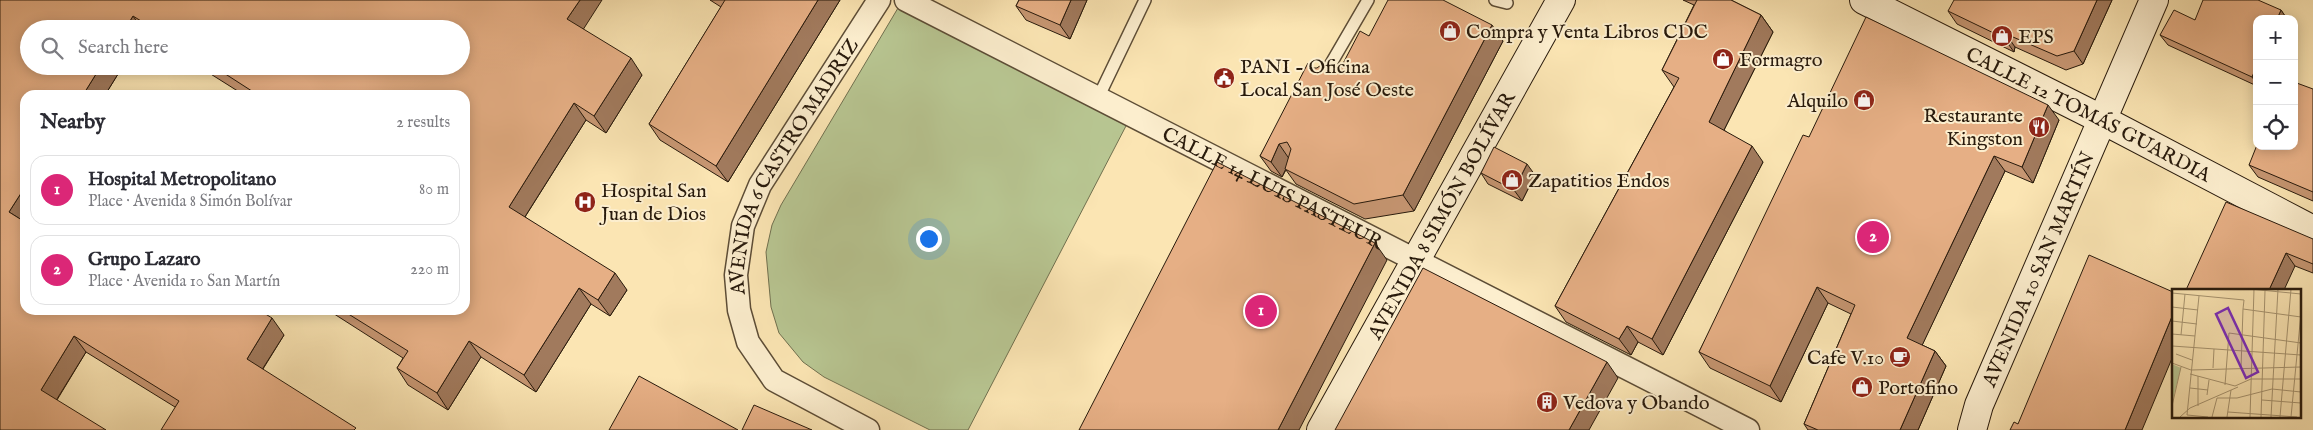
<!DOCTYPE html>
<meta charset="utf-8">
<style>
:root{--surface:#fff;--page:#f2f2f3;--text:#2b2b33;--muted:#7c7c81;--line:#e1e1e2;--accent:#db2777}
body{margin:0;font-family:"IM FELL English",serif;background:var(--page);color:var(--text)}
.controls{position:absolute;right:15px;top:15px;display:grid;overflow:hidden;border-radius:10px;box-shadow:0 2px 12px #0003}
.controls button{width:45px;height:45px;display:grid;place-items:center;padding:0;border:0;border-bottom:1px solid var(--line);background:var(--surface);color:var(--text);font:25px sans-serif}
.you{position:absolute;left:928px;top:238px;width:18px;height:18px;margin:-12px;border:4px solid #fff;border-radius:50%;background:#1a73e8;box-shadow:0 0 0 8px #1a73e833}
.badge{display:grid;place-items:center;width:32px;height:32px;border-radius:50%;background:var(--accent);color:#fff;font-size:16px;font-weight:700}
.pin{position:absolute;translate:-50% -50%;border:2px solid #fff;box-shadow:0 1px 5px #0006}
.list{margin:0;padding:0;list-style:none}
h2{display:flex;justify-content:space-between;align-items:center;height:65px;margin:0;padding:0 20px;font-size:21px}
h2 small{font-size:16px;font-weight:400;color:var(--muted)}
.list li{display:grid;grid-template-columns:32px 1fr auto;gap:15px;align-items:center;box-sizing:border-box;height:70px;margin:0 10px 10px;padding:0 10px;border:1px solid var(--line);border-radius:15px}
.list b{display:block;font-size:19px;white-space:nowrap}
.list p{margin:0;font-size:16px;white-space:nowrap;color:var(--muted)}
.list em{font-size:16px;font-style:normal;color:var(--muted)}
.icon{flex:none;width:28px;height:28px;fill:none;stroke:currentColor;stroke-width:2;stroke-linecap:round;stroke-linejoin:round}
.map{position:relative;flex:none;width:2313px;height:430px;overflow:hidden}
.search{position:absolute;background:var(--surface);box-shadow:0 2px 12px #0003;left:20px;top:20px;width:450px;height:55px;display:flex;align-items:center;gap:12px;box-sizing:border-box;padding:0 18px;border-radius:28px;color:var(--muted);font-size:19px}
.panel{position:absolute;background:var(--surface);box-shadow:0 2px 12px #0003;left:20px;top:90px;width:450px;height:225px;border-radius:15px}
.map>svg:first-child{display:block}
</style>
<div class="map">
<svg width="2313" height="430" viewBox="0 0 2313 430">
<rect width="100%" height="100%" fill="#fbe5b3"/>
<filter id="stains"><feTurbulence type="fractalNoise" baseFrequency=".004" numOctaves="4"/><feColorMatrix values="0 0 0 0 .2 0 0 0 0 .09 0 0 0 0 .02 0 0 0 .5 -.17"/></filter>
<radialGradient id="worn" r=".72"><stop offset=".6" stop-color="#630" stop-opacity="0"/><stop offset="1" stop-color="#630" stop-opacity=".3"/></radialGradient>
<path fill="#b8c692" stroke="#70704f" d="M898,8L1127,124L968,430H930L824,377L803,362L779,333L771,307L766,252L772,225L781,205Z"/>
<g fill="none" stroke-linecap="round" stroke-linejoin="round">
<g stroke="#5d4d36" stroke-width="14">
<g id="lane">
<path d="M1495,0L1507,3"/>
<path d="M1326,77L1329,67L1368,0"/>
<path d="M1098,98L1145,0"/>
</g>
</g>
<g stroke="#5d4d36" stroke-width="25">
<g id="street">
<path id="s1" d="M906,0L1748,430"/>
<path id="s2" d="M868,430L774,380L748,342L739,310L736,275L743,226L760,185L879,0"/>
</g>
</g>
<g stroke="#281a0c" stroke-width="30">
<g id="secondary">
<path id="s3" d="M1864,0L2101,119L2313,230"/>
<path id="s4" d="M1321,430L1561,0"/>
<path id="s5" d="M1972,430L1979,405L2154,0"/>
</g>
</g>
<use href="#lane" stroke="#fceece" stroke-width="11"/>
<use href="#street" stroke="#fceece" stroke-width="22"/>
<use href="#secondary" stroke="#fceece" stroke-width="28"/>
</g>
<g fill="#c69672" stroke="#281a0c">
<path d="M0,0L583,29L642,75L606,133L586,120L525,217L627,290L610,316L591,304L536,392L481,357L448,410L408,385L397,368L403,358L328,310H465V95H244L198,66H461V29H29L123,66L105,95H25V310L284,335L263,369L175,407L86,352L57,400L0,430Z"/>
<path d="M710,0H840L728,182L660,140L649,124L721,7Z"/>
<path d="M1019,0H1087L1070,39L1026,20L1016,6Z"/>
<path d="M1683,0H1731L1761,15L1773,32L1724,130L1763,162L1663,355L1638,342L1631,355L1566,322L1555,306L1674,87L1662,70L1694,5Z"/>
<path d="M2112,0L2083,64L2066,70L2015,47L2014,52L1957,24L1948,11Z"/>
<path d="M2281,10L2287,19H2257V86L2168,45L2160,35L2195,20Z"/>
<path d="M1369,36L1503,41L1414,211L1365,219L1296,184L1286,170L1282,177L1271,171L1260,156L1312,68L1338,73Z"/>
<path d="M2313,89V201L2258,177L2249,165Z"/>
<path d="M2059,120L2033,183L2005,171L1922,345L1935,351L1946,366L1918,430H1808L1804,424L1851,314L1828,303L1781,402L1710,368L1699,352L1809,137Z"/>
<path d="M1481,173L1535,175L1522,201L1488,184Z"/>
<path d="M2313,239V273L2295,266L2186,290Z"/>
</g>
<g fill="#a17a5d" stroke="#281a0c">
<path d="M580,0H602L579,36L567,19Z"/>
<path d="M818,0H840L728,182L716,166Z"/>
<path d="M1071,0H1087L1070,39L1060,25Z"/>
<path d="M2097,0H2112L2083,64L2074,51Z"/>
<path d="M2281,10L2287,19H2277Z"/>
<path d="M1761,15L1773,32L1720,138L1709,122Z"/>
<path d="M133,16L142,29H125Z"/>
<path d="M1492,25L1503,41L1414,211L1403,195Z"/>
<path d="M2006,34L2015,47L2014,52L2004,38Z"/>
<path d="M631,58L642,75L606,133L594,116Z"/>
<path d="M2257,65V84L2252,77Z"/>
<path d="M101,66H123L105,95H83Z"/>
<path d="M574,103L586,120L521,223L509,207Z"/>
<path d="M2048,105L2059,120L2033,183L2022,167Z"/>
<path d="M1279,144L1290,160L1282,177L1271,162Z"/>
<path d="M1752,146L1763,162L1663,355L1652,339Z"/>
<path d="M1994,156L2005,171L1918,354L1907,338Z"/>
<path d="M1527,164L1535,175L1522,201L1514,190Z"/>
<path d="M25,187V222L9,212Z"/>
<path d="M1375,243L1387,260L1299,430H1278Z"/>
<path d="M2286,253L2295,266L2284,290H2269Z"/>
<path d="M615,273L627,290L610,316L598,300Z"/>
<path d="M1817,287L1828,303L1781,402L1770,386Z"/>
<path d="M579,288L591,304L536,392L524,375Z"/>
<path d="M2173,314V356L2142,430H2125Z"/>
<path d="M272,318L284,335L258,376L247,359Z"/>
<path d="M1627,326L1638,342L1631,355L1619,339Z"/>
<path d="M74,336L86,352L52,407L41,390Z"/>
<path d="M469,341L481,357L448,410L437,393Z"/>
<path d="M1935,351L1946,366L1918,430H1900Z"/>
<path d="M1607,362L1618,378L1589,430H1569Z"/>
</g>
<g fill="#e6af85" stroke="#281a0c">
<path d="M0,0H580L567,19L631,58L594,116L574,103L509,207L615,273L598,300L579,288L524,375L469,341L437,393L397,368L408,351L342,310H465V95H258L213,66H461V29H154L133,16L125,29H29V66H101L83,95H25V187L9,212L25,222V310H259L272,318L247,359L356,428L354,430H161L179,401L74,336L41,390L106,430H0Z"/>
<path d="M725,0H818L716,166L649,124Z"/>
<path d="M1019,0H1071L1060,25L1016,6Z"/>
<path d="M1388,0H1443L1492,25L1403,195L1354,204L1285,169L1291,149L1287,142L1279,144L1271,162L1260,156L1308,63L1312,68H1317L1321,65L1338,73L1360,31L1369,36Z"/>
<path d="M1697,0H1731L1761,15L1709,122L1752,146L1652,339L1627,326L1619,339L1555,306L1679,78L1662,70Z"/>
<path d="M1954,0H2097L2074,51L2057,56L2006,34L2004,38L1948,11Z"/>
<path d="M2203,0H2258L2281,10L2277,19H2257V65L2252,77L2160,35L2174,10L2195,20Z"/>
<path d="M1866,17L2048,105L2022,167L1994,156L1907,338L1935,351L1900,430H1818L1804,424L1855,305L1817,287L1770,386L1699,352L1803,135L1809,137Z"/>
<path d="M2294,82L2313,89V192L2249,165L2257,145V146H2294Z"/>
<path d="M1494,147L1527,164L1514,190L1481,173Z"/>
<path d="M1217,162L1375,243L1278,430H1079Z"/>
<path d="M2226,202L2313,239V264L2286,253L2269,290H2186Z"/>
<path d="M2089,255L2173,292V314L2125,430H2010L2014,422L2018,424Z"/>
<path d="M1423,268L1607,362L1569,430H1335Z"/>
<path d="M639,376L738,430H609Z"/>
<path d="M754,405L812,430H742Z"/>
</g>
<defs>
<g id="shop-disc" transform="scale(1.125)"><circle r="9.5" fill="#8f2418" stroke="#fceece"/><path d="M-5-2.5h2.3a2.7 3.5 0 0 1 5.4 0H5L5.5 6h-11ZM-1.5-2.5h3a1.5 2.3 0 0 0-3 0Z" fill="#fff"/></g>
<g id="civic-disc" transform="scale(1.125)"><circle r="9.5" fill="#8f2418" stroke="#fceece"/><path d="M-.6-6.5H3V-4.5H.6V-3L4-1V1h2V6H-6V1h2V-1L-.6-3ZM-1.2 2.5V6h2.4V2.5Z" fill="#fff"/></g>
<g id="restaurant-disc" transform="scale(1.125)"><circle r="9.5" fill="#8f2418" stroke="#fceece"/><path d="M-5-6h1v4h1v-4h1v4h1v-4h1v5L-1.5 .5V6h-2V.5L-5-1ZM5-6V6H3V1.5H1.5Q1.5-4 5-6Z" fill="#fff"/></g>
<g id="hospital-disc" transform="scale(1.125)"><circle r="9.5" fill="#8f2418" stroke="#fceece"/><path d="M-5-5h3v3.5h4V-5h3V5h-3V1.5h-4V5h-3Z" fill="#fff"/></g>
<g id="cafe-disc" transform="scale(1.125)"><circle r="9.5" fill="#8f2418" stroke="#fceece"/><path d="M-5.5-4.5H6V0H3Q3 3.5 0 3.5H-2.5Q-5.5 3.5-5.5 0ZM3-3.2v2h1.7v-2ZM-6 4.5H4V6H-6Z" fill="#fff"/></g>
<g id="building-disc" transform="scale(1.125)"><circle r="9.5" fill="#8f2418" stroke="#fceece"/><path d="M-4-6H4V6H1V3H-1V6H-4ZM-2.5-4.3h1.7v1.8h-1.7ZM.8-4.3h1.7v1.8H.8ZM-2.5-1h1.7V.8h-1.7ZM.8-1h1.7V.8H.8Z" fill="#fff"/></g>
</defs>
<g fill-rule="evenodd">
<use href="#shop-disc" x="1450" y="31"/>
<use href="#shop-disc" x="2002" y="36"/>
<use href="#shop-disc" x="1723" y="59"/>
<use href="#civic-disc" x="1224" y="78"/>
<use href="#shop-disc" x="1864" y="100"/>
<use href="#restaurant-disc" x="2039" y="127"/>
<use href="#shop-disc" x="1512" y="180"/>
<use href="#hospital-disc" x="585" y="202"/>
<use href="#cafe-disc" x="1900" y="357"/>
<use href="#shop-disc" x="1862" y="387"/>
<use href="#building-disc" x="1547" y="402"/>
</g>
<g text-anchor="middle" stroke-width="4" stroke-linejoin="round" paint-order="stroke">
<g font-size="20" fill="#281a0c" stroke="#fceece" text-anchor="start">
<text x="1466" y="38">Compra y Venta Libros CDC</text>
<text x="2018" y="43">EPS</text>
<text x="1739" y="66">Formagro</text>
<text x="1240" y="73">PANI - Oficina<tspan x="1240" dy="23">Local San José Oeste</tspan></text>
<text x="1848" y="107" text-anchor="end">Alquilo</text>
<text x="2023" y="122" text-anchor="end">Restaurante<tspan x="2023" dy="23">Kingston</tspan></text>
<text x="1528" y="187">Zapatitios Endos</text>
<text x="601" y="197">Hospital San<tspan x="601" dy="23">Juan de Dios</tspan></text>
<text x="1884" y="364" text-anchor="end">Cafe V.10</text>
<text x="1878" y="394">Portofino</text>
<text x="1563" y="409">Vedova y Obando</text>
</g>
<g font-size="20" fill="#281a0c" stroke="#fceece">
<text dy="7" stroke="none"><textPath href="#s3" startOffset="252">CALLE 12 TOMÁS GUARDIA</textPath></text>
<text dy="7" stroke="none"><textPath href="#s2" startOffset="344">AVENIDA 6 CASTRO MADRIZ</textPath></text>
<text dy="7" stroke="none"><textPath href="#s1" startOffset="412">CALLE 14 LUIS PASTEUR</textPath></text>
<text dy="7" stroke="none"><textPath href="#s4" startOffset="246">AVENIDA 8 SIMÓN BOLÍVAR</textPath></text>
<text dy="7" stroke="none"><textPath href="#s5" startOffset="174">AVENIDA 10 SAN MARTÍN</textPath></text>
</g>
</g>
<g transform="translate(2172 289)">
<rect width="129" height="129" fill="#fbe5b3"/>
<path d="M0,75L9,79L0,114Z" fill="#b8c692"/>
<path fill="none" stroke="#a79470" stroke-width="1" d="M78,0L129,5M0,4L72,11L71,20L129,28M0,18L26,21M0,32L25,35M0,45L23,47M9,46L13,5M0,57L129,66M4,65L20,71M0,74L19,81L129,78M41,79L42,60M69,79L71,20M18,85L63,97L79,90H129M53,96L57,44L129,54M18,99L36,101M35,106L37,91M45,109H65L100,100L129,103M90,111L129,114M0,117L9,78M26,117V87M56,123L125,128M15,126L27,7M15,126L36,128M8,128L18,119L66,98M40,128L45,109M55,128L59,101M78,128L82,0M89,128L93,2M99,128L106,0M108,128L119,0M119,128L129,24"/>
<path fill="#7b2cbf" fill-opacity="0.15" stroke="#7b2cbf" stroke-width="2.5" d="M56,19L86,83L74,89L44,25Z"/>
<rect width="129" height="129" fill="none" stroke="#281a0c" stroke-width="2.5"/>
</g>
<rect width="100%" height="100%" filter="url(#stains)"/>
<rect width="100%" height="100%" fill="url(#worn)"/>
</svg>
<div class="controls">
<button>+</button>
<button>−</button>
<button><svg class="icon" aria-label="locate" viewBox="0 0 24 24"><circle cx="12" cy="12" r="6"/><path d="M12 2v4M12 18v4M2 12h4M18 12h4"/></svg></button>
</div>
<div class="you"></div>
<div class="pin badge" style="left:1261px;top:311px">1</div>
<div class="pin badge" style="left:1873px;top:237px">2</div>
<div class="search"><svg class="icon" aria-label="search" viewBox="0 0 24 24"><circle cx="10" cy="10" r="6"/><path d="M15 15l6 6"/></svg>Search here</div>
<section class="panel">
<h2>Nearby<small>2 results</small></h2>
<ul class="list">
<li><span class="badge">1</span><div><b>Hospital Metropolitano</b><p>Place · Avenida 8 Simón Bolívar</p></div><em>80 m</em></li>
<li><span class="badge">2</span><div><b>Grupo Lazaro</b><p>Place · Avenida 10 San Martín</p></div><em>220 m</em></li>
</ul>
</section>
</div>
